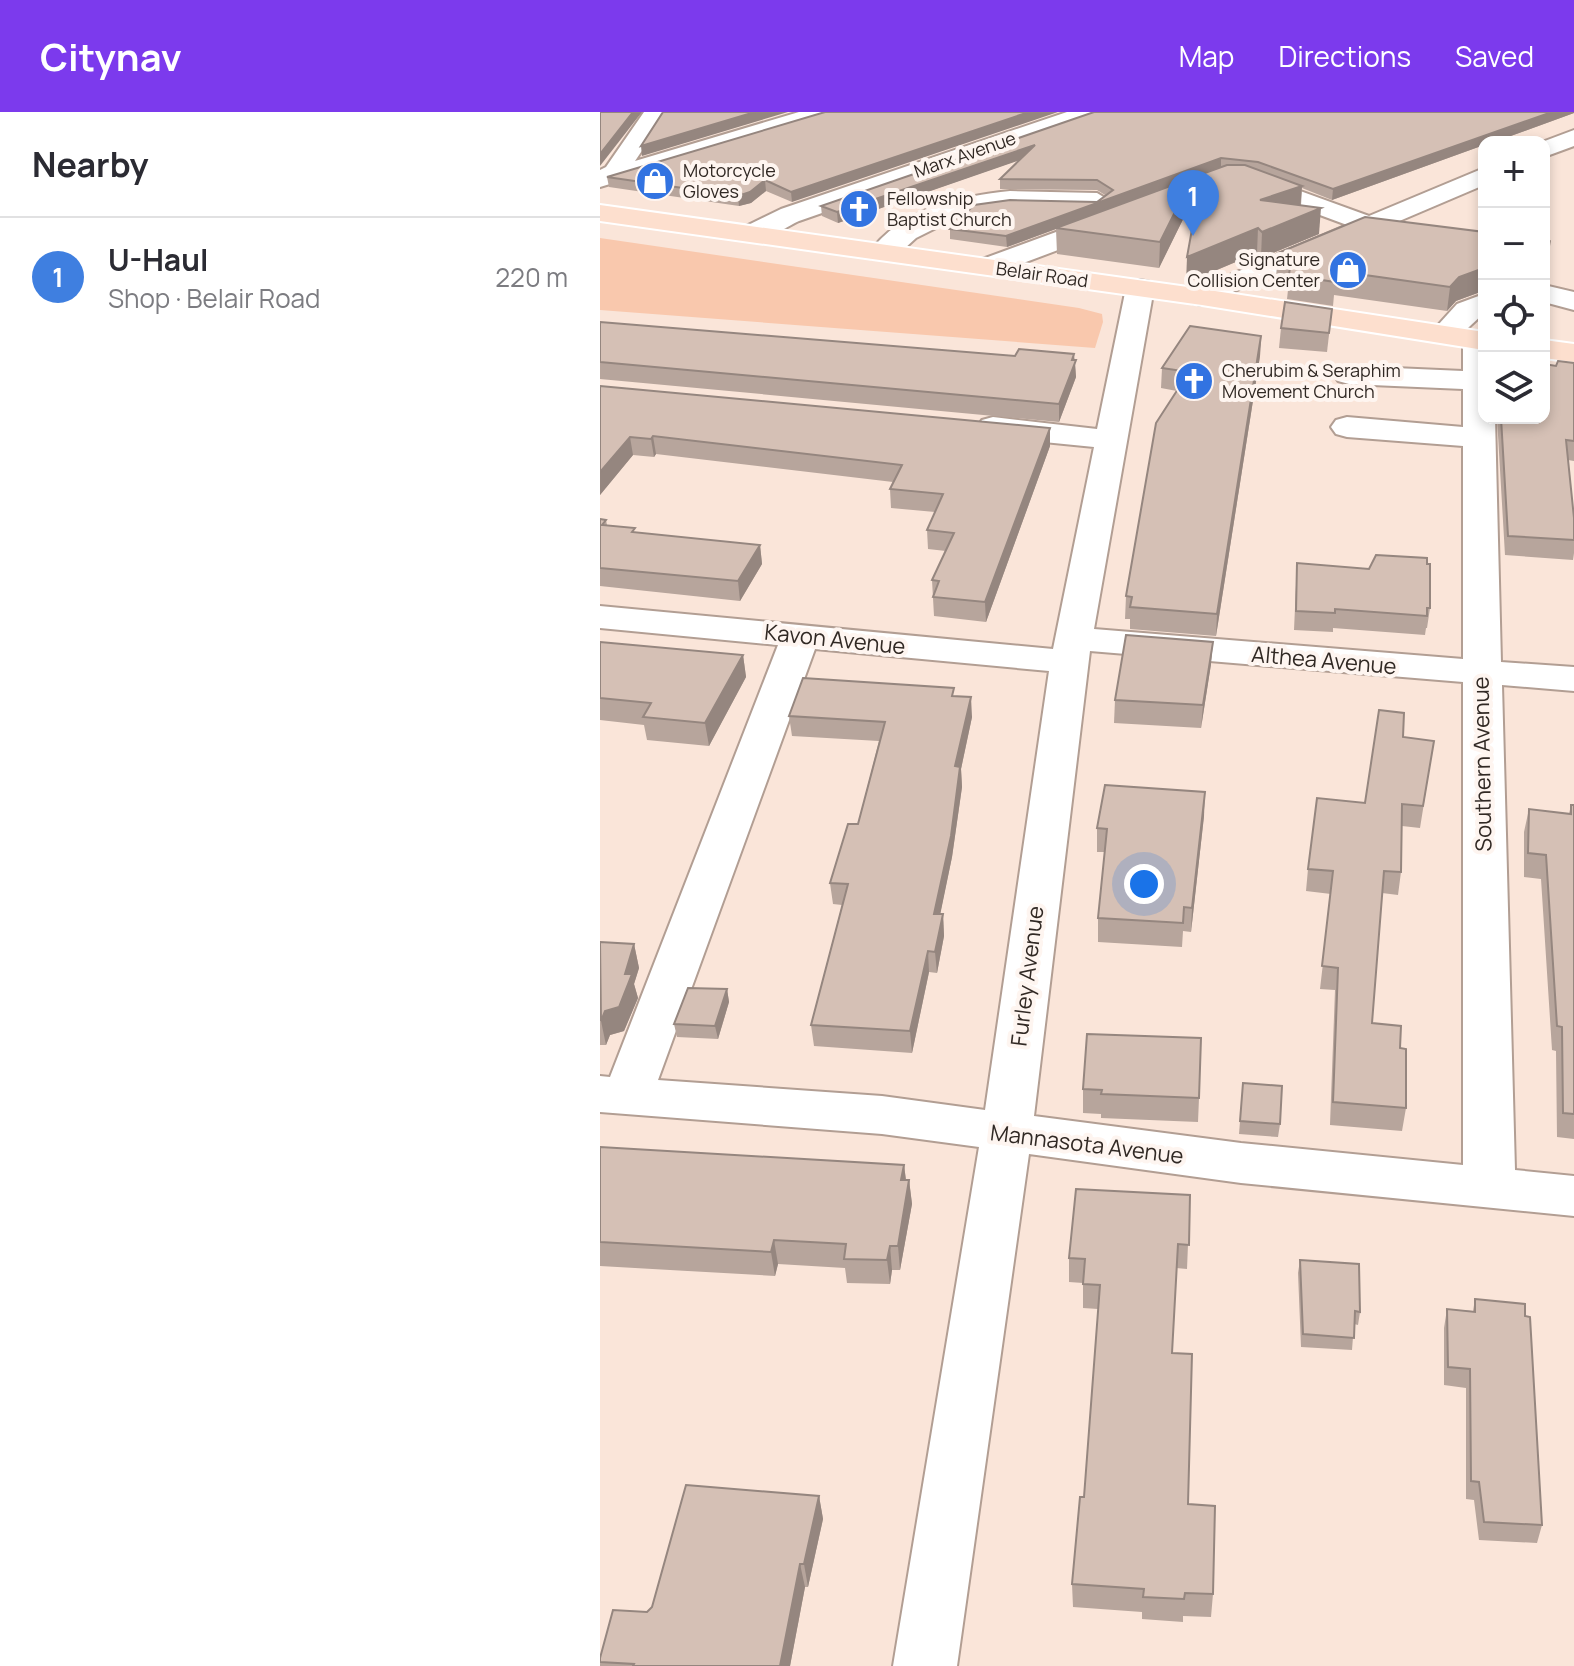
<!DOCTYPE html>
<meta charset="utf-8">
<style>
:root{--surface:#fff;--page:#f2f2f3;--text:#2b2b33;--muted:#7c7c81;--line:#e1e1e2;--accent:#7c3aed}
body{margin:0;font-family:Manrope,sans-serif;background:var(--page);color:var(--text)}
.controls{position:absolute;right:24px;top:24px;display:grid;overflow:hidden;border-radius:16px;box-shadow:0 4px 12px #0003}
.controls button{width:72px;height:72px;display:grid;place-items:center;padding:0;border:0;border-bottom:2px solid var(--line);background:var(--surface);color:var(--text);font:40px sans-serif}
.you{position:absolute;left:544px;top:772px;width:28px;height:28px;margin:-20px;border:6px solid #fff;border-radius:50%;background:#1a73e8;box-shadow:0 0 0 12px #1a73e833}
.badge{display:grid;place-items:center;width:52px;height:52px;border-radius:50%;background:var(--accent);color:#fff;font-size:26px;font-weight:700}
.pin{position:absolute;translate:-50% -66px;filter:drop-shadow(0 2px 4px #0008)}
.pin::after{content:'';position:absolute;top:42px;width:28px;height:24px;background:inherit;clip-path:polygon(0 0,100% 0,50% 100%)}
.list{margin:0;padding:0;list-style:none}
h2{display:flex;justify-content:space-between;align-items:center;height:104px;margin:0;padding:0 32px;font-size:34px}
h2 small{font-size:26px;font-weight:400;color:var(--muted)}
.list li{display:grid;grid-template-columns:52px 1fr auto;gap:24px;align-items:center;box-sizing:border-box;height:120px;padding:0 32px;border-top:2px solid var(--line)}
.list b{display:block;font-size:30px;white-space:nowrap}
.list p{margin:0;font-size:26px;white-space:nowrap;color:var(--muted)}
.list em{font-size:26px;font-style:normal;color:var(--muted)}
.icon{flex:none;width:44px;height:44px;fill:none;stroke:currentColor;stroke-width:2;stroke-linecap:round;stroke-linejoin:round}
.map{position:relative;flex:none;width:974px;height:1554px;overflow:hidden}
header{display:flex;align-items:center;gap:48px;box-sizing:border-box;height:112px;padding:0 40px;background:var(--accent);color:#fff}
header strong{font-size:38px}
nav{display:flex;gap:44px;margin-inline-start:auto;font-size:28px}
main{display:flex}
aside{flex:1;background:var(--surface)}
.map>svg:first-child{display:block}
</style>
<header>
<strong>Citynav</strong>
<nav><a>Map</a><a>Directions</a><a>Saved</a></nav>
</header>
<main>
<aside>
<h2>Nearby<small></small></h2>
<ul class="list">
<li><span class="badge" style="background:#3f7fe0">1</span><div><b>U-Haul</b><p>Shop · Belair Road</p></div><em>220 m</em></li>
</ul>
</aside>
<div class="map">
<svg width="974" height="1554" viewBox="0 0 974 1554">
<rect width="100%" height="100%" fill="#fae5d9"/>
<path fill="#f9c8ad" d="M0,126L479,196L502,202L503,210L495,236L0,198Z"/>
<g fill="none" stroke-linecap="round" stroke-linejoin="round">
<g stroke="#b29e93" stroke-width="4">
<g id="minor">
<path d="M44,0H68L35,49L199,0H235L231,5L0,75V58L6,55Z"/>
<path d="M467,0H502L498,5L199,109C182,117 161,133 142,128L138,122L142,116L181,97Z"/>
<path d="M974,18V34L944,45L942,30Z"/>
<path d="M884,56V73L602,193L592,191L588,185L592,179L747,113L644,75H625L397,161H377L373,155L377,149L622,59L656,63L769,104Z"/>
<path d="M410,79L497,81L510,89L497,97L410,95L364,102L316,126L293,147H273L269,141C300,97 361,84 410,79Z"/>
<path d="M540,168L550,170L554,176L494,517L863,547V334L747,325L736,322L731,315L736,308L747,305L863,315V277L749,272L738,269L734,263L738,257L749,254L863,259V228L868,222L884,221V306H895L901,550L974,555V579L902,573L915,1058L974,1064V1104L641,1071L429,1042L357,1554H293L379,1035L282,1022L0,1000V964L10,965L178,533L0,516V494L453,537L494,335L393,325L382,322L377,315L382,308L393,305L497,317L526,176L530,170ZM215,537L449,559L385,998L282,984L58,968ZM490,539L863,570V1053L641,1031L434,1004Z"/>
<path d="M944,173L974,180V198L944,190Z"/>
<path d="M884,182V201L854,229H834L829,223L857,192Z"/>
</g>
</g>
<g stroke="#fff" stroke-width="4">
<g id="major">
<path d="M0,93L602,177L884,220V238L602,193L0,109Z"/>
<path d="M944,228L974,232V250L944,246Z"/>
</g>
</g>
<use href="#minor" fill="#fff" fill-rule="evenodd"/>
<use href="#major" fill="#fddfce" fill-rule="evenodd"/>
</g>
<g fill="#b7a59c">
<path d="M225,0L192,90L166,79L151,91L139,94L9,75L7,65Z"/>
<path d="M494,0H974V1L894,30H884V33L732,88L702,76L701,94L719,122L661,146L657,141L586,171L602,63L592,67L591,91L559,156L457,142L456,117L407,135L350,127V117L497,90L505,83L497,78L400,77V67L419,48L238,111L222,104L221,94Z"/>
<path d="M884,120V180L883,179L856,189L847,199L734,183L733,194L687,187L688,178L676,165L678,141Z"/>
<path d="M732,197L727,240L679,236L681,216Z"/>
<path d="M0,210L415,244L475,248L476,265L459,310L0,267Z"/>
<path d="M661,224L660,244L616,524L530,517V507H525L526,484L577,279L561,276L562,256Z"/>
<path d="M974,251V349L968,348L974,406V441L973,448L905,443L897,306H944L956,254Z"/>
<path d="M0,274L450,316V334L386,510L334,504L332,468L346,439L328,437L327,418L335,400L291,396L290,377L293,370L56,342L54,345L33,343L0,383Z"/>
<path d="M0,407L6,408L7,413L36,421L160,433L162,452L140,489L0,474Z"/>
<path d="M697,451L830,496L827,516H826L825,523L733,516V520L694,518Z"/>
<path d="M0,530L143,543L146,565L109,634L47,628L44,613L0,608Z"/>
<path d="M611,552L601,616L514,611L515,588Z"/>
<path d="M354,584L372,605L361,657L362,675L352,745L340,802H343L344,824L337,861L329,860L312,941L214,934L211,913L242,793L233,792L230,771L258,712L279,629L192,624L189,604Z"/>
<path d="M803,625L834,629L820,716L802,714L801,760L798,783L782,781L772,911L800,936L806,996L802,1019L730,1013L735,878L720,877L731,782L706,779L708,757L765,691Z"/>
<path d="M971,693H974V1027L957,1025L956,939L952,938L941,767L924,765V720L929,697L969,702Z"/>
<path d="M604,704L591,820L583,819L582,835L498,830V806L505,740H497V716Z"/>
<path d="M0,830L34,832L39,856L34,872L38,886L24,919L10,923L6,933H0Z"/>
<path d="M127,877L129,890L118,927L77,925L74,912Z"/>
<path d="M643,971L680,1012L678,1025L639,1022Z"/>
<path d="M483,977L599,986L598,1010L501,1006V1002L483,1001Z"/>
<path d="M0,1035L304,1053L306,1068H309L312,1092L300,1158H292L290,1172L247,1171L245,1156L178,1152L175,1164L0,1154Z"/>
<path d="M590,1083L587,1157L576,1156L572,1241L588,1392L613,1482L611,1505L583,1504V1510L542,1507V1500L473,1495L472,1472L484,1385L498,1197L483,1196V1171L469,1170V1146Z"/>
<path d="M700,1148L760,1200L758,1213L754,1212L752,1238L701,1235L698,1161Z"/>
<path d="M875,1187L925,1204L942,1413L937,1431L879,1428L874,1388L866,1387V1276L844,1273V1216L847,1197L873,1199Z"/>
<path d="M219,1384L223,1407L208,1475H205L190,1554H0V1546L47,1500Z"/>
</g>
<g fill="#95867f">
<path d="M33,0H42L0,54V42Z"/>
<path d="M155,0H188L42,44L41,34Z"/>
<path d="M429,0H458L192,90L191,80Z"/>
<path d="M952,0H974V1L894,30H884V33L732,88L733,77Z"/>
<path d="M435,33V43L238,111L237,100Z"/>
<path d="M621,46V56L592,67L591,91L559,156L560,130L591,67L407,135L406,124Z"/>
<path d="M165,68L166,79L151,91L139,94L138,84Z"/>
<path d="M702,74L700,99L660,88Z"/>
<path d="M721,96L719,122L661,146L662,120Z"/>
<path d="M658,116L657,141L586,171L587,145Z"/>
<path d="M951,128L947,152L944,153V132Z"/>
<path d="M884,156L883,179L856,189L847,199L850,175L859,165Z"/>
<path d="M661,224L660,244L616,524L617,502Z"/>
<path d="M474,242L476,265L459,310V292Z"/>
<path d="M450,316V334L386,510L385,490Z"/>
<path d="M53,324L56,342L54,345L51,327Z"/>
<path d="M30,325L33,343L0,383V360Z"/>
<path d="M160,433L162,452L140,489L138,469Z"/>
<path d="M613,530L611,552L601,616L603,593Z"/>
<path d="M143,543L146,565L109,634L105,611Z"/>
<path d="M371,585L372,605L361,657L362,675L352,745L336,823L334,802L355,654Z"/>
<path d="M605,680L604,704L591,820L592,796Z"/>
<path d="M343,802L344,824L337,861L335,840Z"/>
<path d="M34,832L39,856L34,872L38,886L24,919L10,923L6,933L1,909L5,899L25,862Z"/>
<path d="M328,839L329,860L312,941L310,919Z"/>
<path d="M127,877L129,890L118,927L115,914Z"/>
<path d="M304,1053L307,1077L301,1068Z"/>
<path d="M309,1068L312,1092L300,1158L298,1134Z"/>
<path d="M174,1128L178,1152L175,1164L171,1140Z"/>
<path d="M290,1134L292,1158L290,1172L287,1148Z"/>
<path d="M219,1384L223,1407L208,1475L204,1452Z"/>
<path d="M200,1452L205,1475L190,1554H180Z"/>
</g>
<g fill="#d5c0b5" stroke="#95867f" stroke-width="2">
<path d="M0,0H33L0,42Z"/>
<path d="M63,0H155L41,34Z"/>
<path d="M225,0H429L191,80L165,68L150,80L138,84L7,65Z"/>
<path d="M494,0H952L733,77L658,50L621,46L406,124L350,117L374,93L410,88L497,90L513,78L497,68L400,67L435,33L237,100L221,94Z"/>
<path d="M627,53H645L702,74L660,88L721,96L662,120L658,116L587,145L602,62Z"/>
<path d="M592,66L560,130L456,116Z"/>
<path d="M765,105L884,120V156L859,165L850,175L736,159L735,170L689,163L690,155L678,141Z"/>
<path d="M685,190L732,197L729,221L681,216Z"/>
<path d="M0,210L415,244L419,237L474,242L472,248H476L459,292L0,250Z"/>
<path d="M590,214L661,224L617,502L530,495L532,485L526,484L556,311L589,260L562,256Z"/>
<path d="M958,249L974,251V329L966,328L974,406V428L908,424L901,306H944V252L956,254Z"/>
<path d="M0,274L450,316L385,490L333,485L339,469L332,468L354,421L327,418L343,382L290,377L302,353L53,324L51,327L30,325L0,360Z"/>
<path d="M0,407L6,408L2,413L35,416L32,420L160,433L138,469L0,456Z"/>
<path d="M776,443L827,446V452H830V496H827V504L735,497V501L696,499L697,451L769,457Z"/>
<path d="M526,523L613,530L603,593L515,588Z"/>
<path d="M0,530L143,543L105,611L43,605L51,591L0,586Z"/>
<path d="M203,566L354,576L352,584L371,585L355,654L360,655L351,724L334,802H343L335,840L328,839L310,919L211,913L248,772L230,771L248,712H258L285,610L189,604Z"/>
<path d="M779,598L804,601L803,625L834,629L823,694L802,692L801,760L784,759L772,911L801,914L800,936L806,937V996L733,990L738,856L722,854L733,759L708,757L717,686L765,691Z"/>
<path d="M505,673L605,680L592,796L584,795L583,811L498,806L507,717L497,716Z"/>
<path d="M971,693H974V1002L963,1001L962,915L957,914L946,743L928,741L929,697L971,702Z"/>
<path d="M0,830L34,832L25,862H32L19,895L5,899L1,909Z"/>
<path d="M88,876L127,877L115,914L74,912Z"/>
<path d="M487,922L601,926L599,986L501,982L502,978L483,977Z"/>
<path d="M643,971L682,974L680,1012L640,1009Z"/>
<path d="M0,1035L304,1053L301,1068H309L298,1134H290L287,1148L244,1147L246,1132L174,1128L171,1140L0,1130Z"/>
<path d="M476,1077L590,1083L589,1133L578,1132L572,1241L592,1242L588,1392L615,1394L613,1482L585,1481L584,1487L543,1485L544,1477L472,1472L480,1385H484L500,1173L483,1172L485,1147L469,1146Z"/>
<path d="M700,1148L759,1152L760,1200L755,1199L754,1226L703,1222Z"/>
<path d="M875,1187L925,1192V1204L930,1205L942,1413L884,1410L879,1370L871,1369L870,1257L848,1255L847,1197L875,1200Z"/>
<path d="M86,1373L219,1384L204,1452H200L180,1554H33L34,1552L0,1550V1546L13,1498L47,1500L52,1495Z"/>
</g>
<defs>
<g id="shop-disc" transform="scale(2)"><circle r="9.5" fill="#3273e1" stroke="#fef5f0"/><path d="M-5-2.5h2.3a2.7 3.5 0 0 1 5.4 0H5L5.5 6h-11ZM-1.5-2.5h3a1.5 2.3 0 0 0-3 0Z" fill="#fff"/></g>
<g id="church-disc" transform="scale(2)"><circle r="9.5" fill="#3273e1" stroke="#fef5f0"/><path d="M-1.2-6h2.4v3.5h3.3v2.4h-3.3V6h-2.4V-.1h-3.3v-2.4h3.3Z" fill="#fff"/></g>
</defs>
<g fill-rule="evenodd">
<use href="#shop-disc" x="55" y="69"/>
<use href="#church-disc" x="259" y="97"/>
<use href="#shop-disc" x="748" y="158"/>
<use href="#church-disc" x="594" y="269"/>
</g>
<g text-anchor="middle" stroke-width="8" stroke-linejoin="round" paint-order="stroke">
<g font-size="18" fill="#312924" stroke="#fef5f0">
<text transform="translate(365 43) rotate(-19)" y="6">Marx Avenue</text>
<text transform="translate(442 163) rotate(8)" y="6">Belair Road</text>
</g>
<g font-size="18" fill="#312924" stroke="#fef5f0" text-anchor="start">
<text x="83" y="65">Motorcycle<tspan x="83" dy="21">Gloves</tspan></text>
<text x="287" y="93">Fellowship<tspan x="287" dy="21">Baptist Church</tspan></text>
<text x="720" y="154" text-anchor="end">Signature<tspan x="720" dy="21">Collision Center</tspan></text>
<text x="622" y="265">Cherubim &amp; Seraphim<tspan x="622" dy="21">Movement Church</tspan></text>
</g>
<g font-size="22" fill="#312924" stroke="#fef5f0">
<text transform="translate(235 527) rotate(6)" y="8">Kavon Avenue</text>
<text transform="translate(724 548) rotate(5)" y="8">Althea Avenue</text>
<text transform="translate(882 652) rotate(-91)" y="8">Southern Avenue</text>
<text transform="translate(427 864) rotate(-83)" y="8">Furley Avenue</text>
<text transform="translate(487 1032) rotate(7)" y="8">Mannasota Avenue</text>
</g>
</g>
</svg>
<div class="controls">
<button>+</button>
<button>−</button>
<button><svg class="icon" aria-label="locate" viewBox="0 0 24 24"><circle cx="12" cy="12" r="6"/><path d="M12 2v4M12 18v4M2 12h4M18 12h4"/></svg></button>
<button><svg class="icon" aria-label="layers" viewBox="0 0 24 24"><path d="M12 4l9 5-9 5-9-5zM3 14l9 5 9-5"/></svg></button>
</div>
<div class="you"></div>
<div class="pin badge" style="left:593px;top:124px;background:#3f7fe0">1</div>
</div>
</main>
